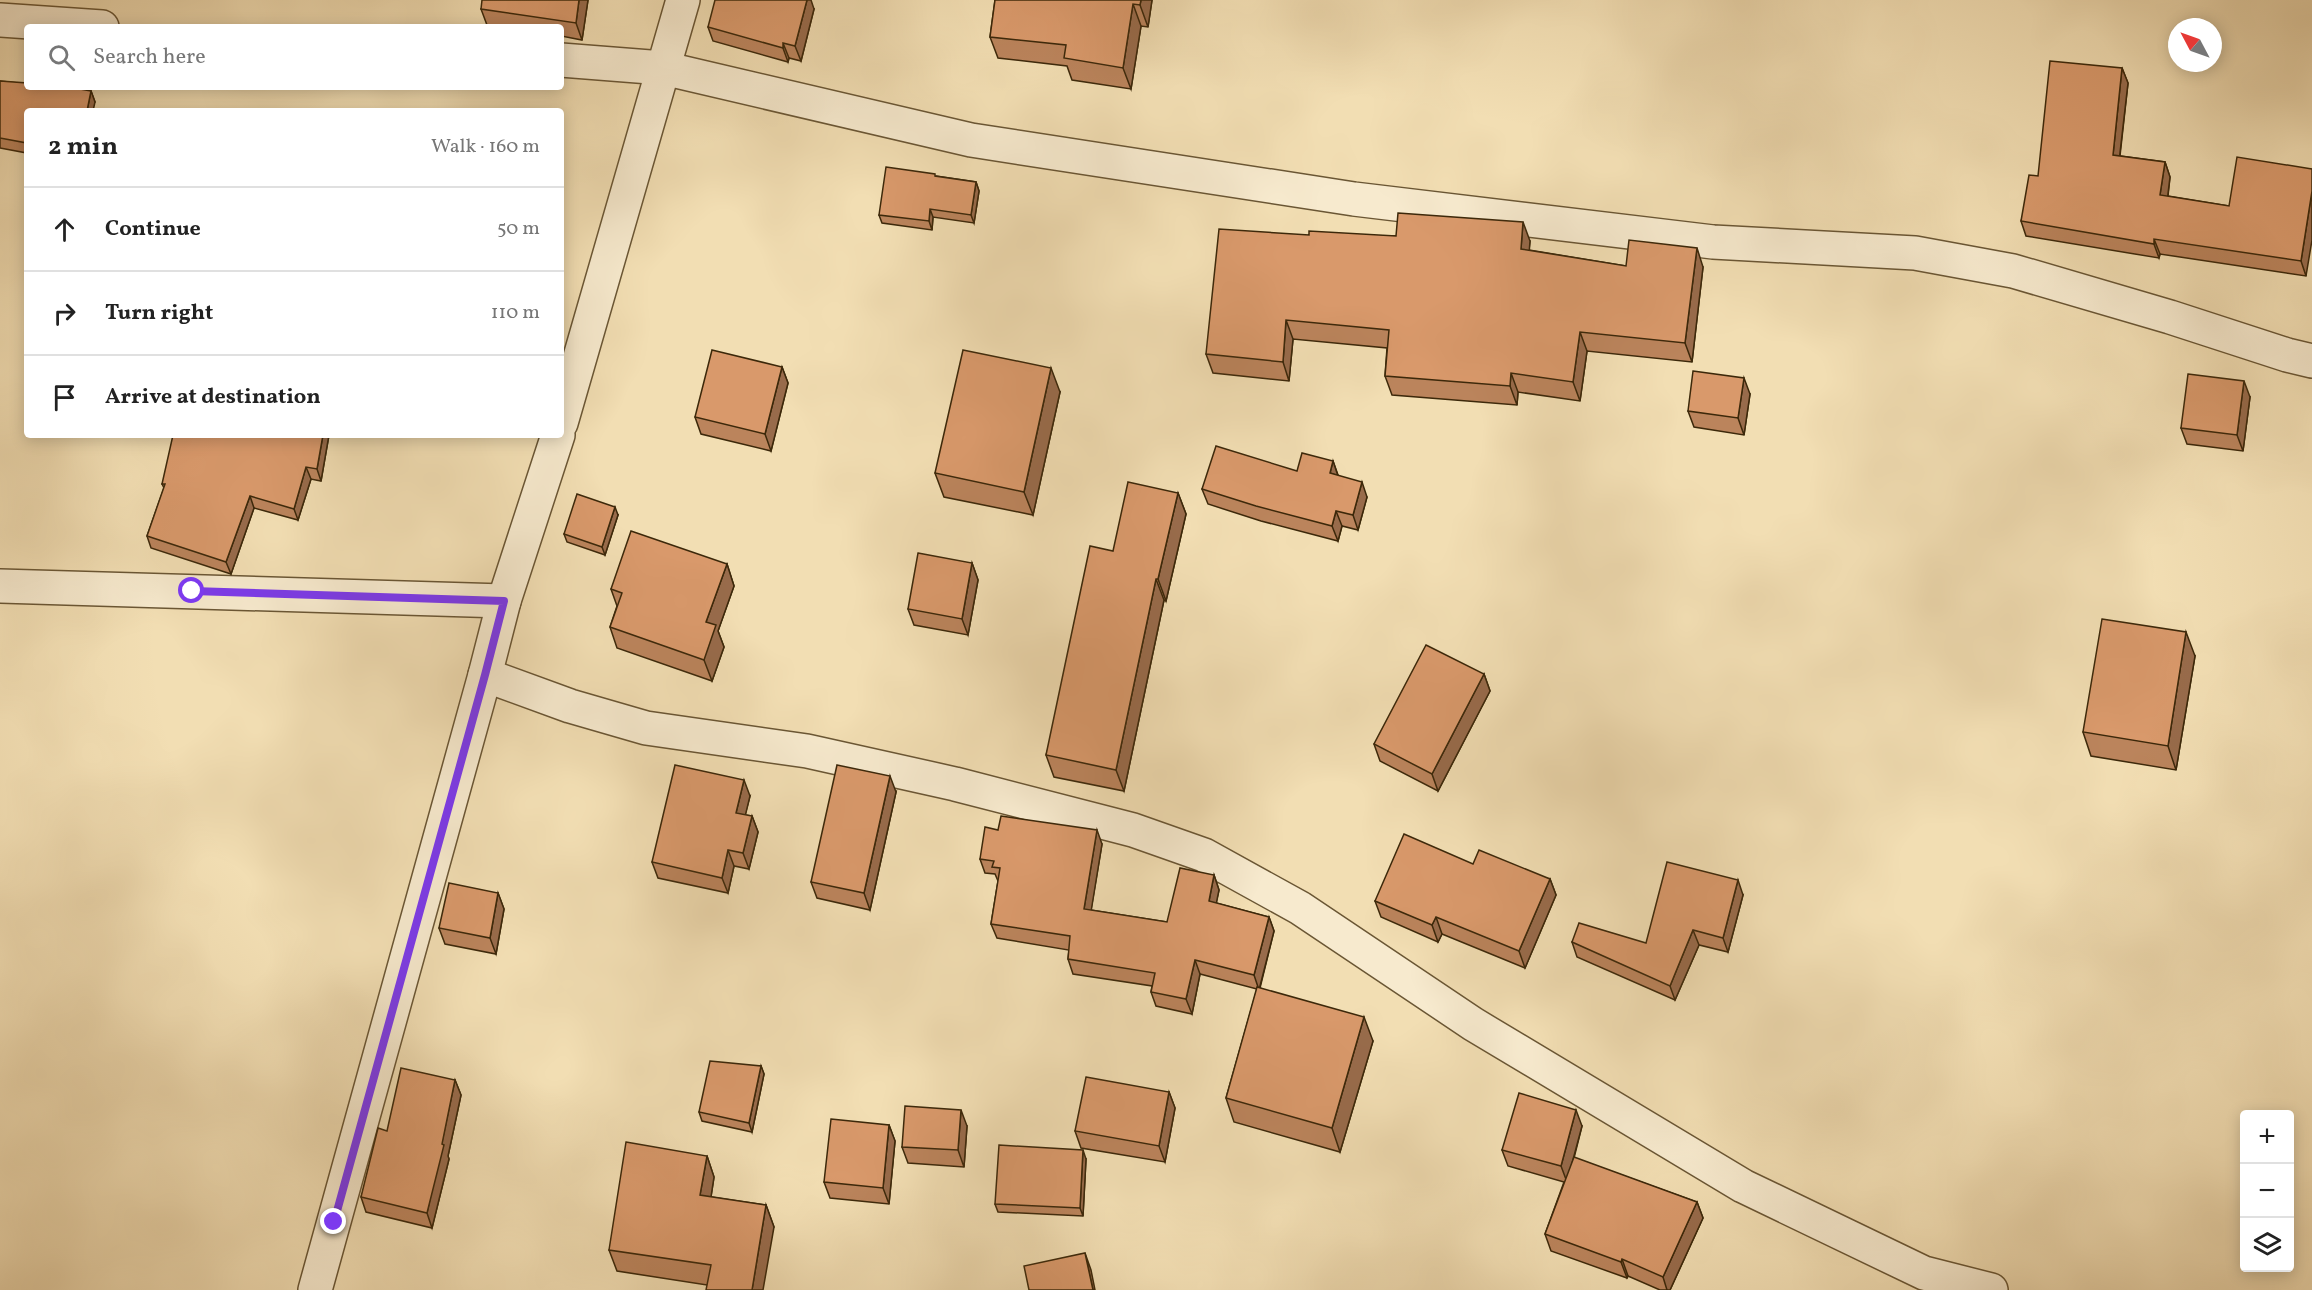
<!DOCTYPE html>
<meta charset="utf-8">
<style>
:root{--surface:#fff;--page:#f2f2f2;--text:#222;--muted:#767676;--line:#e0e0e0}
body{margin:0;font-family:Vollkorn,serif;background:var(--page);color:var(--text)}
.controls{position:absolute;right:18px;bottom:18px;display:grid;overflow:hidden;border-radius:6px;box-shadow:0 3px 15px #0003}
.controls button{width:54px;height:54px;display:grid;place-items:center;padding:0;border:0;border-bottom:2px solid var(--line);background:var(--surface);color:var(--text);font:30px sans-serif}
.compass{position:absolute;left:2168px;top:18px;width:54px;height:54px;border-radius:50%;background:var(--surface);box-shadow:0 3px 15px #0003;rotate:311deg}
.stop{position:absolute;width:18px;height:18px;margin:-14px;border:4px solid #7c3aed;border-radius:50%;background:#fff}
.stop.end{background:#7c3aed;border-color:#fff;box-shadow:0 2px 6px #0008}
.list{margin:0;padding:0;list-style:none}
h2{display:flex;justify-content:space-between;align-items:center;height:78px;margin:0;padding:0 24px;font-size:26px}
h2 small{font-size:20px;font-weight:400;color:var(--muted)}
.list li{display:grid;grid-template-columns:39px 1fr auto;gap:18px;align-items:center;box-sizing:border-box;height:84px;padding:0 24px;border-top:2px solid var(--line)}
.list b{display:block;font-size:22px;white-space:nowrap}
.list em{font-size:20px;font-style:normal;color:var(--muted)}
.icon{flex:none;width:33px;height:33px;fill:none;stroke:currentColor;stroke-width:2;stroke-linecap:round;stroke-linejoin:round}
.map{position:relative;flex:none;width:2312px;height:1290px;overflow:hidden}
.search{position:absolute;background:var(--surface);box-shadow:0 3px 15px #0003;left:24px;top:24px;width:540px;height:66px;display:flex;align-items:center;gap:15px;box-sizing:border-box;padding:0 21px;border-radius:6px;color:var(--muted);font-size:22px}
.panel{position:absolute;background:var(--surface);box-shadow:0 3px 15px #0003;left:24px;top:108px;width:540px;height:330px;border-radius:6px}
.map>svg:first-child{display:block}
</style>
<div class="map">
<svg width="2312" height="1290" viewBox="0 0 2312 1290">
<rect width="100%" height="100%" fill="#f2deb3"/>
<filter id="stains"><feTurbulence type="fractalNoise" baseFrequency=".00333" numOctaves="4"/><feColorMatrix values="0 0 0 0 .2 0 0 0 0 .09 0 0 0 0 .02 0 0 0 .5 -.17"/></filter>
<radialGradient id="worn" r=".72"><stop offset=".6" stop-color="#630" stop-opacity="0"/><stop offset="1" stop-color="#630" stop-opacity=".3"/></radialGradient>
<g fill="none" stroke-linecap="round" stroke-linejoin="round">
<g stroke="#6a5634" stroke-width="36">
<g id="street">
<path d="M0,20L102,27"/>
<path d="M561,60L663,68L971,140L1354,199L1713,242L1915,253L2013,271L2170,317L2287,355L2312,361"/>
<path d="M561,423L683,0"/>
<path d="M0,586L504,601"/>
<path d="M485,675L570,706L646,728L807,751L955,784L1133,830L1204,855L1300,908L1473,1024L1743,1186L1924,1273L1991,1290"/>
<path d="M315,1290L485,675L504,601L558,435"/>
</g>
</g>
<use href="#street" stroke="#f7eace" stroke-width="33"/>
</g>
<g fill="#bb845c" stroke="#3c280a" stroke-width="1.5">
<path d="M588,0L582,40L561,36V27H498L487,25L481,9Z"/>
<path d="M995,0H1152L1148,27L1141,26L1131,89L1072,80L1067,66L998,58L990,37Z"/>
<path d="M814,9L801,61L789,58L788,62L713,41L708,27Z"/>
<path d="M2122,68L2128,83L2120,156L2165,162L2170,177L2168,196L2229,206L2312,169L2306,276L2160,254L2159,258L2026,236L2021,221L2038,176Z"/>
<path d="M0,81L91,91L95,102L27,111V153L0,148Z"/>
<path d="M936,176L976,182L979,191L974,223L933,217L932,230L882,223L879,215Z"/>
<path d="M1309,235L1396,236L1530,241L1529,250L1626,266L1703,267L1692,362L1587,351L1580,401L1518,392L1517,405L1392,395L1385,376L1387,348L1293,339L1289,381L1213,373L1206,354Z"/>
<path d="M782,367L788,383L771,451L701,434L695,417Z"/>
<path d="M1060,392L1033,515L944,497L935,473Z"/>
<path d="M1750,394L1744,435L1694,427L1688,411Z"/>
<path d="M2250,397L2243,451L2187,444L2181,428Z"/>
<path d="M329,435L321,481L311,479L298,520L254,508L231,574L151,548L147,536L164,488L162,484Z"/>
<path d="M1333,461L1338,475L1367,497L1358,530L1342,526L1338,541L1261,521L1208,504L1202,489L1297,471Z"/>
<path d="M1178,493L1186,514L1166,601L1164,600L1124,791L1054,777L1046,755L1113,551Z"/>
<path d="M618,515L605,555L567,542L564,534Z"/>
<path d="M972,563L978,580L968,635L914,625L908,609Z"/>
<path d="M727,564L734,586L718,631L724,647L712,681L617,648L610,627L617,606L611,589Z"/>
<path d="M2195,656L2176,770L2091,756L2083,732Z"/>
<path d="M1484,674L1490,691L1438,791L1380,761L1374,744Z"/>
<path d="M896,792L870,910L817,898L811,882Z"/>
<path d="M750,796L745,815L752,816L758,832L749,869L734,866L728,893L658,878L652,862Z"/>
<path d="M998,830L1102,844L1091,910L1167,922L1214,875L1219,890L1216,903L1269,917L1274,931L1260,988L1373,1041L1340,1152L1234,1122L1226,1098L1257,989L1200,974L1192,1014L1156,1006L1151,992L1152,986L1073,974L1068,959L1069,950L997,938L991,924L998,881L995,874L985,873L980,859Z"/>
<path d="M1473,864L1550,879L1556,895L1525,968L1442,934L1438,942L1381,917L1375,901Z"/>
<path d="M498,893L504,909L496,954L445,944L439,928Z"/>
<path d="M1743,895L1728,952L1699,945L1675,1000L1577,957L1572,942L1646,943Z"/>
<path d="M761,1066L764,1074L752,1132L702,1121L699,1112Z"/>
<path d="M455,1080L461,1095L448,1156L449,1159L432,1228L366,1212L361,1197L387,1131Z"/>
<path d="M1169,1092L1175,1108L1165,1162L1081,1148L1075,1131Z"/>
<path d="M889,1125L895,1141L889,1204L830,1198L824,1182Z"/>
<path d="M967,1126L964,1167L908,1163L902,1147Z"/>
<path d="M1582,1126L1574,1158L1697,1202L1703,1218L1670,1290H1660L1628,1276L1627,1278L1551,1251L1545,1234L1564,1182L1508,1166L1502,1150Z"/>
<path d="M707,1156L714,1177L711,1197L766,1205L774,1227L707,1285L617,1271L609,1250Z"/>
<path d="M1086,1159L1083,1216L998,1212L995,1204Z"/>
</g>
<g fill="#986b4b" stroke="#3c280a" stroke-width="1.5">
<path d="M579,0H588L582,40L576,23Z"/>
<path d="M807,0H811L814,9L801,61L795,46Z"/>
<path d="M1141,0H1152L1148,27L1140,5Z"/>
<path d="M1133,4L1141,26L1131,89L1123,68Z"/>
<path d="M783,43L789,58L788,62L783,48Z"/>
<path d="M2122,68L2128,83L2118,170L2113,155Z"/>
<path d="M91,91L95,102L93,111H87Z"/>
<path d="M2165,162L2170,177L2166,210L2160,195Z"/>
<path d="M976,182L979,191L974,223L971,215Z"/>
<path d="M2312,191V240L2306,276L2301,261Z"/>
<path d="M930,209L933,217L932,230L929,221Z"/>
<path d="M1523,222L1530,241L1528,268L1521,249Z"/>
<path d="M2154,239L2160,254L2159,258L2154,244Z"/>
<path d="M1697,248L1703,267L1692,362L1685,343Z"/>
<path d="M1286,320L1293,339L1289,381L1283,362Z"/>
<path d="M1580,332L1587,351L1580,401L1573,382Z"/>
<path d="M782,367L788,383L771,451L765,434Z"/>
<path d="M1051,368L1060,392L1033,515L1024,492Z"/>
<path d="M1511,373L1518,392L1517,405L1510,386Z"/>
<path d="M1744,378L1750,394L1744,435L1738,418Z"/>
<path d="M2244,381L2250,397L2243,451L2237,435Z"/>
<path d="M323,435H329L321,481L317,469Z"/>
<path d="M1333,461L1338,476L1330,473Z"/>
<path d="M306,467L311,479L298,520L294,509Z"/>
<path d="M1362,482L1367,497L1358,530L1353,515Z"/>
<path d="M1178,493L1186,514L1166,601L1158,579Z"/>
<path d="M250,496L254,508L231,574L226,562Z"/>
<path d="M615,507L618,515L605,555L602,547Z"/>
<path d="M1336,511L1342,526L1338,541L1332,526Z"/>
<path d="M972,563L978,580L968,635L962,619Z"/>
<path d="M727,564L734,586L718,631L724,647L712,681L704,660L706,622Z"/>
<path d="M1156,579L1164,600L1124,791L1116,770Z"/>
<path d="M2186,632L2195,656L2176,770L2168,746Z"/>
<path d="M1484,674L1490,691L1438,791L1432,774Z"/>
<path d="M890,776L896,792L870,910L864,893Z"/>
<path d="M744,780L750,796L742,829L736,813Z"/>
<path d="M752,816L758,832L749,869L743,853Z"/>
<path d="M1097,830L1102,844L1089,924L1084,909Z"/>
<path d="M728,850L734,866L728,893L722,878Z"/>
<path d="M1214,875L1219,890L1214,915L1209,901Z"/>
<path d="M1550,879L1556,895L1525,968L1519,951Z"/>
<path d="M1738,880L1743,895L1728,952L1723,938Z"/>
<path d="M498,893L504,909L496,954L490,938Z"/>
<path d="M1269,917L1274,931L1259,990L1254,975Z"/>
<path d="M1436,917L1442,934L1438,942L1432,925Z"/>
<path d="M1693,930L1699,945L1675,1000L1670,986Z"/>
<path d="M1195,960L1200,974L1192,1014L1186,999Z"/>
<path d="M1364,1017L1373,1041L1340,1152L1332,1128Z"/>
<path d="M761,1066L764,1074L752,1132L749,1123Z"/>
<path d="M455,1080L461,1095L448,1156L449,1159L432,1228L427,1213Z"/>
<path d="M1169,1092L1175,1108L1165,1162L1159,1146Z"/>
<path d="M961,1110L967,1126L964,1167L958,1150Z"/>
<path d="M1576,1110L1582,1126L1567,1182L1561,1166Z"/>
<path d="M889,1125L895,1141L889,1204L883,1188Z"/>
<path d="M1083,1150L1086,1159L1083,1216L1080,1208Z"/>
<path d="M707,1156L714,1177L708,1216L700,1195Z"/>
<path d="M1697,1202L1703,1218L1670,1290H1667L1663,1277Z"/>
<path d="M766,1205L774,1227L763,1290H752Z"/>
<path d="M1085,1253L1091,1270L1095,1290H1093Z"/>
<path d="M1622,1259L1628,1276L1627,1278L1621,1262Z"/>
</g>
<g fill="#d9996b" stroke="#3c280a" stroke-width="1.5">
<path d="M482,0H579L576,23L481,9Z"/>
<path d="M715,0H807L795,46L783,43V48L708,27Z"/>
<path d="M995,0H1141L1140,5L1133,4L1123,68L1064,58L1066,45L990,37Z"/>
<path d="M2050,61L2122,68L2113,155L2165,162L2160,195L2229,206L2237,157L2312,169V191L2301,261L2154,239V244L2021,221L2029,175L2038,176Z"/>
<path d="M0,81L27,83V87H69L91,91L87,111H27V143L0,138Z"/>
<path d="M886,167L935,174V176L976,182L971,215L930,209L929,221L879,215Z"/>
<path d="M1398,213L1523,222L1521,249L1626,266L1629,240L1697,248L1685,343L1580,332L1573,382L1511,373L1510,386L1385,376L1389,330L1286,320L1283,362L1206,354L1219,229L1309,235V231L1396,236Z"/>
<path d="M712,350L782,367L765,434L695,417Z"/>
<path d="M963,350L1051,368L1024,492L935,473Z"/>
<path d="M1693,371L1744,378L1738,418L1688,411Z"/>
<path d="M2188,374L2244,381L2237,435L2181,428Z"/>
<path d="M173,435H323L317,469L306,467L294,509L250,496L226,562L147,536L165,484H162Z"/>
<path d="M1216,446L1297,471L1302,453L1333,461L1330,473L1362,482L1353,515L1336,511L1332,526L1256,506L1202,489Z"/>
<path d="M1128,482L1178,493L1158,579H1156L1116,770L1046,755L1090,546L1113,551Z"/>
<path d="M577,494L615,507L602,547L564,534Z"/>
<path d="M631,531L727,564L706,622L716,625L704,660L610,627L622,593L611,589Z"/>
<path d="M918,553L972,563L962,619L908,609Z"/>
<path d="M2102,619L2186,632L2168,746L2083,732Z"/>
<path d="M1426,645L1484,674L1432,774L1374,744Z"/>
<path d="M675,765L744,780L736,813L752,816L743,853L728,850L722,878L652,862Z"/>
<path d="M837,765L890,776L864,893L811,882Z"/>
<path d="M1001,816L1097,830L1084,909L1167,922L1180,868L1214,875L1209,901L1269,917L1254,975L1195,960L1186,999L1151,992L1155,973L1068,959L1070,936L991,924L1000,868L992,867L994,861L980,859L985,827L998,830Z"/>
<path d="M1404,834L1473,864L1479,850L1550,879L1519,951L1436,917L1432,925L1375,901Z"/>
<path d="M1667,862L1738,880L1723,938L1693,930L1670,986L1572,942L1579,923L1646,943Z"/>
<path d="M449,883L498,893L490,938L439,928Z"/>
<path d="M1257,987L1364,1017L1332,1128L1226,1098Z"/>
<path d="M710,1061L761,1066L749,1123L699,1112Z"/>
<path d="M401,1068L455,1080L442,1144L444,1145L427,1213L361,1197L378,1128L387,1131Z"/>
<path d="M1086,1077L1169,1092L1159,1146L1075,1131Z"/>
<path d="M1519,1093L1576,1110L1561,1166L1502,1150Z"/>
<path d="M905,1106L961,1110L958,1150L902,1147Z"/>
<path d="M831,1119L889,1125L883,1188L824,1182Z"/>
<path d="M626,1142L707,1156L700,1195L766,1205L752,1290H706L711,1265L609,1250Z"/>
<path d="M999,1145L1083,1150L1080,1208L995,1204Z"/>
<path d="M1574,1157L1697,1202L1663,1277L1622,1259L1621,1262L1545,1234Z"/>
<path d="M1085,1253L1093,1290H1029L1024,1266Z"/>
</g>
<g fill="none" stroke-linecap="round" stroke-linejoin="round">
<path stroke="#7c3aed" stroke-width="8" d="M192,591L504,601L485,675L334,1222"/>
</g>
<rect width="100%" height="100%" filter="url(#stains)"/>
<rect width="100%" height="100%" fill="url(#worn)"/>
</svg>
<div class="controls">
<button>+</button>
<button>−</button>
<button><svg class="icon" aria-label="layers" viewBox="0 0 24 24"><path d="M12 4l9 5-9 5-9-5zM3 14l9 5 9-5"/></svg></button>
</div>
<svg class="compass" viewBox="-18 -18 36 36"><path d="M0-13l5 13h-10z" fill="#e53935"/><path d="M0 13l5-13h-10z" fill="#767676"/></svg>
<div class="stop" style="left:192px;top:591px"></div>
<div class="stop end" style="left:334px;top:1222px"></div>
<div class="search"><svg class="icon" aria-label="search" viewBox="0 0 24 24"><circle cx="10" cy="10" r="6"/><path d="M15 15l6 6"/></svg>Search here</div>
<section class="panel">
<h2>2 min<small>Walk · 160 m</small></h2>
<ul class="list">
<li><svg class="icon" aria-label="ahead" viewBox="0 0 24 24"><path d="M12 20V5M6 11l6-6 6 6"/></svg><div><b>Continue</b></div><em>50 m</em></li>
<li><svg class="icon" aria-label="right" viewBox="0 0 24 24"><path d="M7 20v-9h11M14 6l5 5-5 5"/></svg><div><b>Turn right</b></div><em>110 m</em></li>
<li><svg class="icon" aria-label="arrive" viewBox="0 0 24 24"><path d="M6 21V4h12l-3 4 3 4H6"/></svg><div><b>Arrive at destination</b></div></li>
</ul>
</section>
</div>
